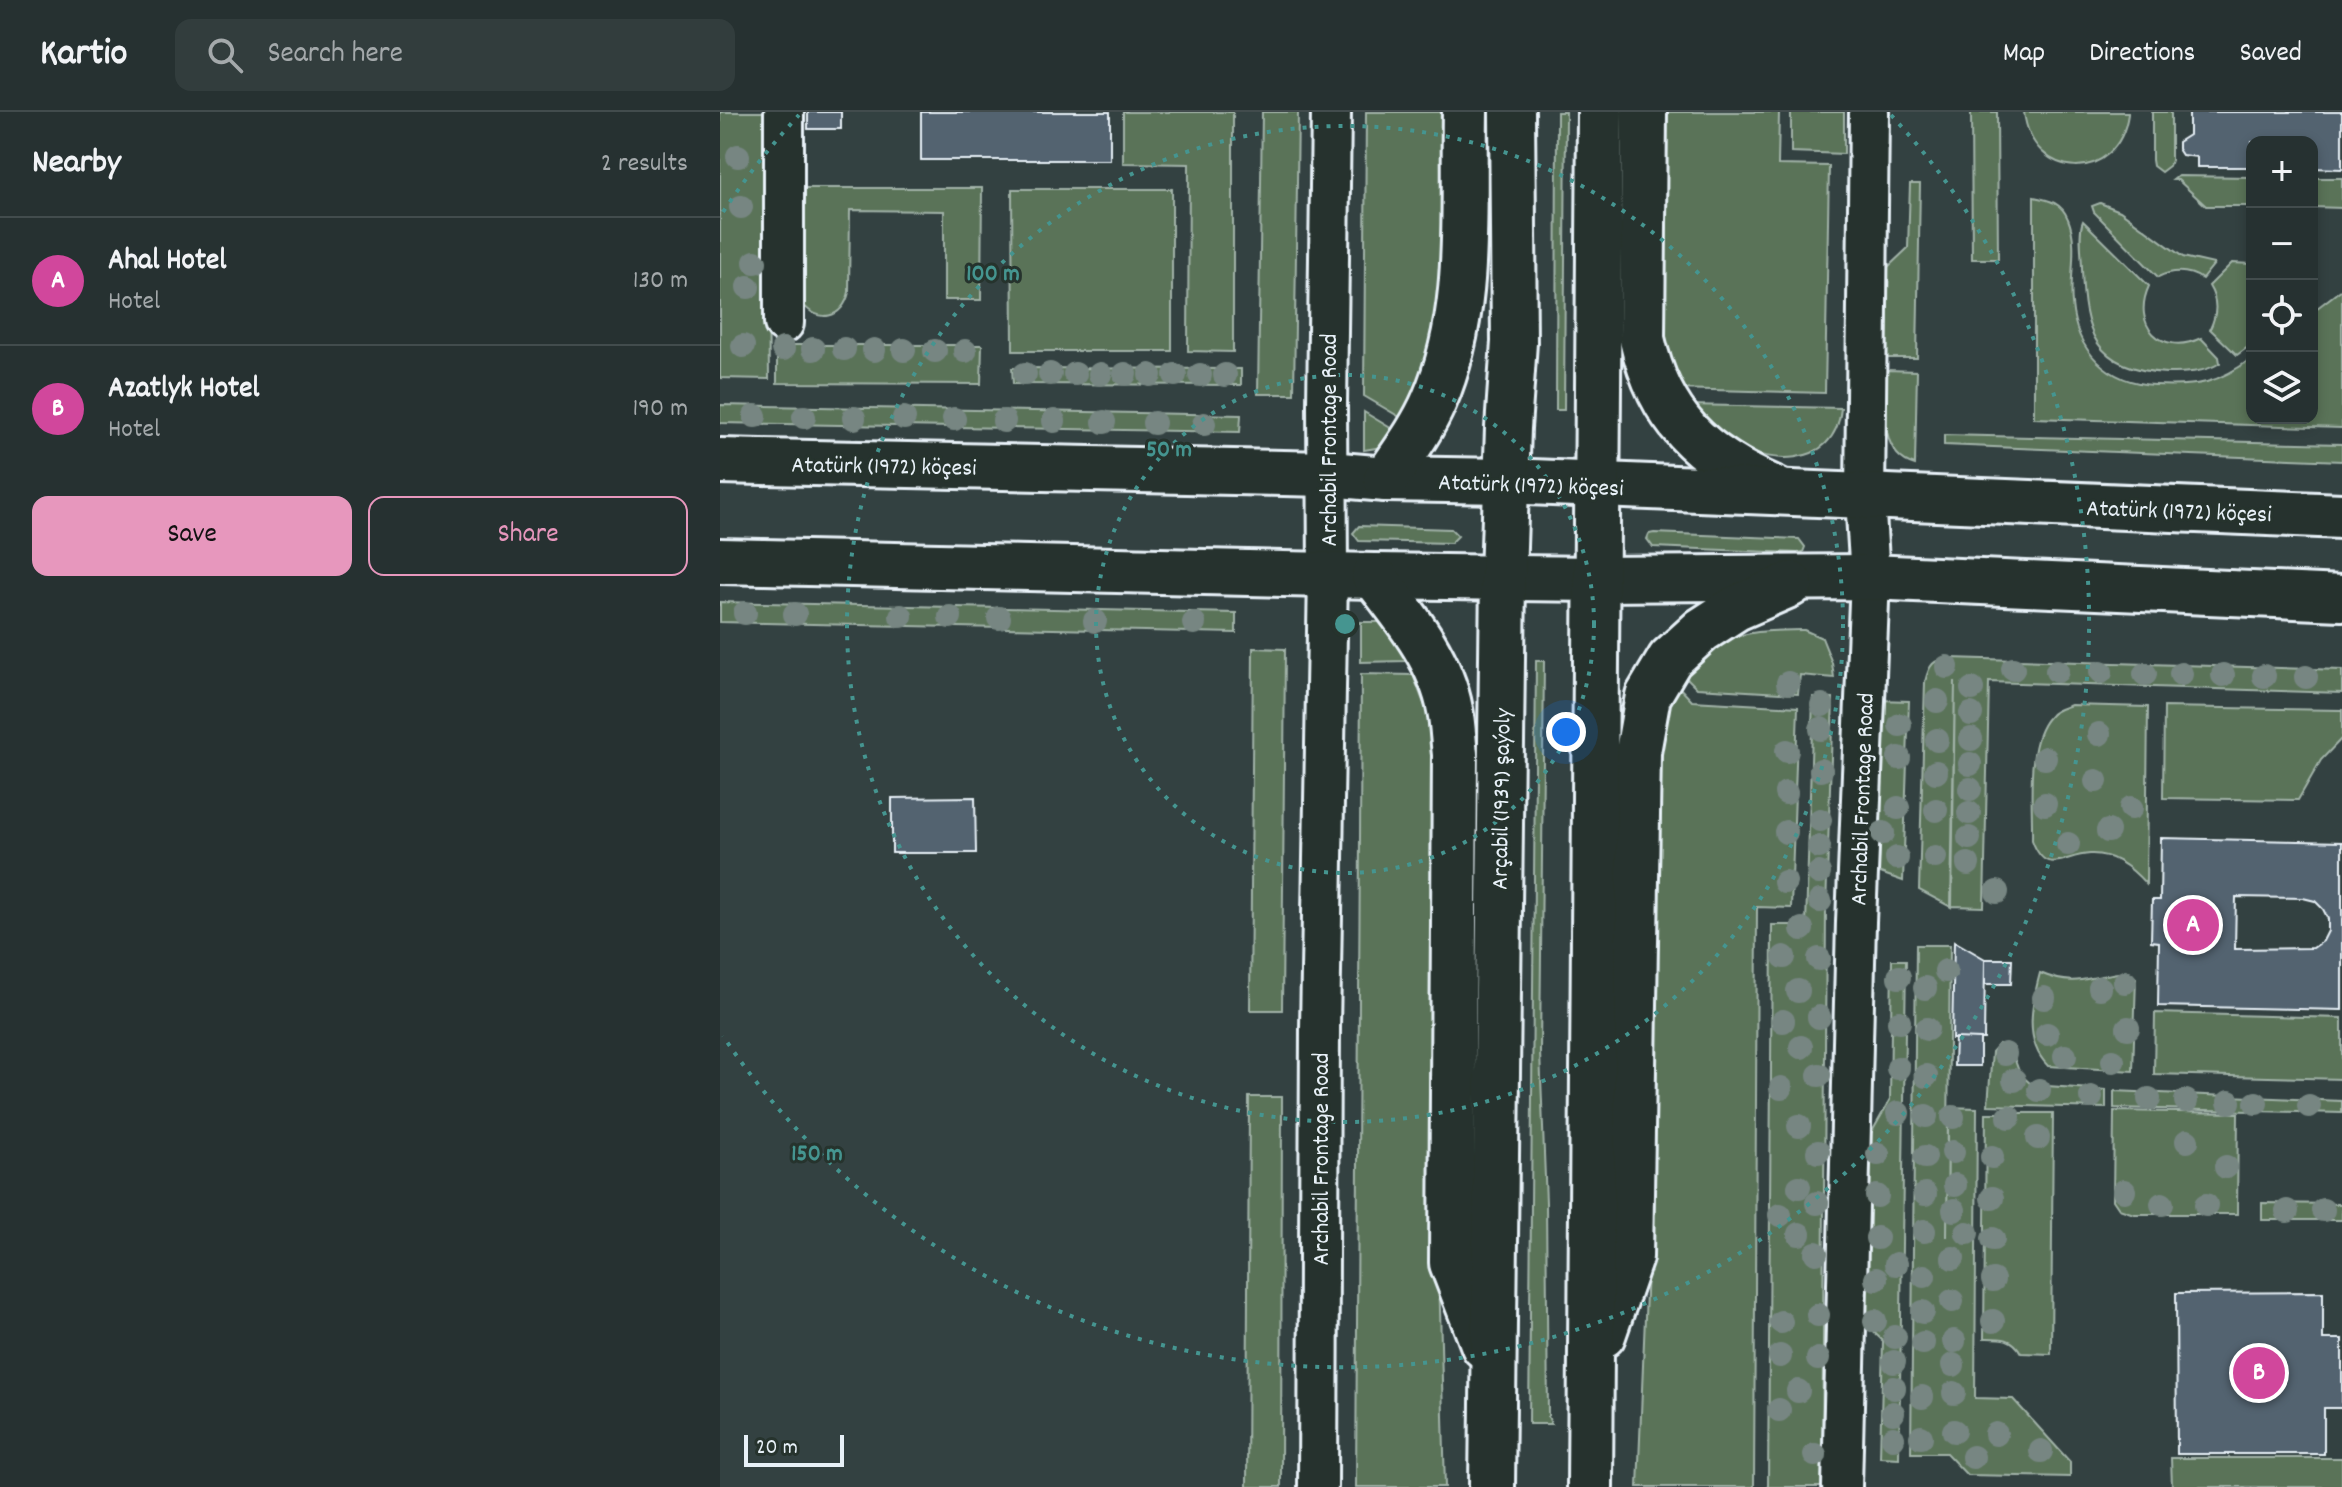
<!DOCTYPE html>
<meta charset="utf-8">
<style>
:root{--surface:#263131;--page:#323d3d;--text:#f1f3f6;--muted:#a4a9ab;--line:#424c4d;--accent:#e797bd}
body{margin:0;font-family:Dekko,sans-serif;background:var(--page);color:var(--text)}
.controls{position:absolute;right:24px;top:24px;display:grid;overflow:hidden;border-radius:16px;box-shadow:0 4px 12px #0003}
.controls button{width:72px;height:72px;display:grid;place-items:center;padding:0;border:0;border-bottom:2px solid var(--line);background:var(--surface);color:var(--text);font:40px sans-serif}
.scale{position:absolute;left:24px;bottom:20px;width:100px;box-sizing:border-box;padding-left:8px;border:4px solid #e8f1f8;border-top:0;font-size:22px;line-height:28px;white-space:nowrap;color:#e8f1f8;-webkit-text-stroke:6px #26332d;paint-order:stroke}
.you{position:absolute;left:846px;top:620px;width:28px;height:28px;margin:-20px;border:6px solid #fff;border-radius:50%;background:#1a73e8;box-shadow:0 0 0 12px #1a73e833}
.badge{display:grid;place-items:center;width:52px;height:52px;border-radius:50%;background:var(--accent);color:#fff;font-size:26px;font-weight:700}
.pin{position:absolute;translate:-50% -50%;border:4px solid #fff;box-shadow:0 2px 8px #0006}
.list{margin:0;padding:0;list-style:none}
h2{display:flex;justify-content:space-between;align-items:center;height:104px;margin:0;padding:0 32px;font-size:34px}
h2 small{font-size:26px;font-weight:400;color:var(--muted)}
.list li{display:grid;grid-template-columns:52px 1fr auto;gap:24px;align-items:center;box-sizing:border-box;height:128px;padding:0 32px;border-top:2px solid var(--line)}
.list b{display:block;font-size:30px;white-space:nowrap}
.list p{margin:0;font-size:26px;white-space:nowrap;color:var(--muted)}
.list em{font-size:26px;font-style:normal;color:var(--muted)}
.actions{display:flex;gap:16px;padding:24px 32px}
.actions a{flex:1;padding:18px 0;border:2px solid var(--accent);border-radius:16px;text-align:center;font-size:28px;color:var(--accent)}
.actions .main{background:var(--accent);color:#111}
.icon{flex:none;width:44px;height:44px;fill:none;stroke:currentColor;stroke-width:2;stroke-linecap:round;stroke-linejoin:round}
.map{position:relative;flex:none;width:1622px;height:1375px;overflow:hidden}
header{display:flex;align-items:center;gap:48px;box-sizing:border-box;height:112px;padding:0 40px;background:var(--surface);border-bottom:2px solid var(--line)}
header strong{font-size:38px}
nav{display:flex;gap:44px;margin-inline-start:auto;font-size:28px}
.search{width:560px;height:72px;background:var(--page);display:flex;align-items:center;gap:20px;box-sizing:border-box;padding:0 28px;border-radius:16px;color:var(--muted);font-size:30px}
main{display:flex}
aside{flex:1;background:var(--surface)}
.map>svg:first-child{display:block}
</style>
<header>
<strong>Kartio</strong>
<div class="search"><svg class="icon" aria-label="search" viewBox="0 0 24 24"><circle cx="10" cy="10" r="6"/><path d="M15 15l6 6"/></svg>Search here</div>
<nav><a>Map</a><a>Directions</a><a>Saved</a></nav>
</header>
<main>
<aside>
<h2>Nearby<small>2 results</small></h2>
<ul class="list">
<li><span class="badge" style="background:#d1479c">A</span><div><b>Ahal Hotel</b><p>Hotel</p></div><em>130 m</em></li>
<li><span class="badge" style="background:#d1479c">B</span><div><b>Azatlyk Hotel</b><p>Hotel</p></div><em>190 m</em></li>
</ul>
<div class="actions"><a class="main">Save</a><a>Share</a></div>
</aside>
<div class="map">
<svg width="1622" height="1375" viewBox="0 0 1622 1375">
<rect width="100%" height="100%" fill="#334141"/>
<filter id="ink" filterUnits="userSpaceOnUse"><feTurbulence type="fractalNoise" baseFrequency=".0125" numOctaves="2"/><feDisplacementMap in="SourceGraphic" scale="16" xChannelSelector="R" yChannelSelector="G"/><feConvolveMatrix kernelMatrix="1 2 1 2 8 2 1 2 1" color-interpolation-filters="sRGB"/></filter>
<g filter="url(#ink)">
<g fill="#5a7358" stroke="#a1b2a8" stroke-width="2">
<path d="M0,0H46L49,267L0,266Z"/>
<path d="M403,0H513V240L468,239L469,52L403,51Z"/>
<path d="M542,0H578L574,282H538Z"/>
<path d="M646,0H727L722,212L685,308L644,284Z"/>
<path d="M837,0H846L844,298H836Z"/>
<path d="M938,0H1059L1058,53L1109,54L1105,281L954,277L942,248Z"/>
<path d="M1071,0H1124V42L1071,40Z"/>
<path d="M1251,0H1277L1278,147H1252Z"/>
<path d="M1304,0H1408V2C1398,73 1312,70 1304,0Z"/>
<path d="M1432,0H1451V48L1449,54L1441,60L1433,54L1432,48Z"/>
<path d="M1458,64L1532,65V94H1486L1458,68H1453Z"/>
<path d="M1592,66H1622V96L1592,95Z"/>
<path d="M1190,72H1200L1197,246H1167L1168,155L1188,136Z"/>
<path d="M79,76H262L261,188H224V99L130,98L129,180C123,207 98,212 82,191Z"/>
<path d="M292,77H452V239H293Z"/>
<path d="M1314,85C1330,88 1342,91 1348,107C1359,133 1349,165 1352,192C1356,239 1388,271 1435,273C1477,275 1498,272 1532,246V306H1592V200L1622,177V316L1314,306Z"/>
<path d="M1380,91L1400,99L1463,145L1494,152L1482,167C1467,157 1453,158 1438,165L1374,100L1372,94Z"/>
<path d="M1363,109L1429,174C1411,213 1441,245 1481,226L1499,245L1500,251C1484,261 1464,261 1446,261C1374,257 1364,220 1362,157C1362,142 1358,121 1363,109Z"/>
<path d="M1512,151L1532,152V232L1517,243L1490,217C1497,202 1498,189 1489,174Z"/>
<path d="M57,233H262L261,272L57,271Z"/>
<path d="M292,256L521,257V273L293,272Z"/>
<path d="M1167,258L1197,259L1195,353C1156,342 1166,290 1167,258Z"/>
<path d="M0,293L521,303L520,320L0,311Z"/>
<path d="M966,293L1121,296C1115,360 1044,353 1002,327C989,319 977,304 966,293Z"/>
<path d="M644,300L677,320L662,335L644,338Z"/>
<path d="M1224,323L1622,332V349L1224,333Z"/>
<path d="M639,414L731,417L738,424L731,431L639,429L633,421Z"/>
<path d="M934,421L1079,427L1085,435L1083,440L1078,441L933,435L927,427L929,422Z"/>
<path d="M0,490L516,501V521L0,510Z"/>
<path d="M641,510H659L680,535L686,549L641,550Z"/>
<path d="M1084,518L1102,526L1112,551L1114,566L1080,563L1078,582L977,576L963,562C998,519 1032,519 1084,518Z"/>
<path d="M533,536L565,537L562,898H530Z"/>
<path d="M1230,546L1622,558V581L1269,570L1264,795L1232,794L1235,569L1231,795L1199,778L1205,570C1209,553 1213,547 1230,546Z"/>
<path d="M816,549H824L820,940L826,1091L828,1304L831,1312H809Z"/>
<path d="M641,562L693,563L706,597L716,637L718,1126L725,1375H636Z"/>
<path d="M956,572L972,589L1078,595L1071,796L1037,795L1034,1375H918L928,1132L933,630Z"/>
<path d="M1093,585L1113,586L1106,796L1102,1375H1048L1052,813H1086Z"/>
<path d="M1158,588L1189,589L1183,769L1152,758Z"/>
<path d="M1351,593L1428,595L1426,772C1412,756 1392,741 1370,742C1343,743 1326,766 1312,728C1313,694 1305,631 1329,605C1334,598 1343,596 1351,593Z"/>
<path d="M1444,595L1622,598V626L1601,648L1578,688L1443,686Z"/>
<path d="M1196,833H1230L1227,1125L1228,995L1257,996L1255,1286L1293,1287L1350,1350V1365L1247,1363L1226,1341H1191Z"/>
<path d="M1172,848H1186L1179,1346L1160,1345L1163,1229L1143,1210L1145,1032L1170,988Z"/>
<path d="M1409,860L1416,866L1413,959L1328,954C1303,929 1312,891 1320,861C1360,878 1370,862 1409,860Z"/>
<path d="M1435,901L1622,906V967L1434,962Z"/>
<path d="M1279,932L1290,935L1300,962L1312,973L1386,978V996L1268,993L1272,940Z"/>
<path d="M1394,979L1622,989V1001L1394,996Z"/>
<path d="M529,985H562L561,1375H527Z"/>
<path d="M1394,999L1518,1001L1517,1102H1414L1399,1097L1393,1088Z"/>
<path d="M1266,1001H1333L1331,1242L1301,1241C1293,1225 1280,1226 1264,1226Z"/>
<path d="M1542,1091L1622,1092V1108H1542Z"/>
<path d="M1451,1346H1622V1375H1452Z"/>
</g>
<g fill="#52636f" stroke="#e8f1f8" stroke-width="2" fill-rule="evenodd">
<rect x="88" y="0" width="33" height="17"/>
<rect x="201" y="0" width="189" height="48"/>
<path d="M1469,0H1622V57L1592,56V30H1532V55H1477V45L1462,43L1458,37V30L1469,23Z"/>
<path d="M255,685L256,741H172V686Z"/>
<path d="M1441,726L1622,730V898L1438,894L1439,830L1431,829L1432,788H1440ZM1516,785L1583,786L1595,789L1603,797L1608,807V819L1603,829L1593,836L1515,837Z"/>
<path d="M1234,829L1265,847L1264,927H1232Z"/>
<path d="M1265,847H1292L1291,872H1265Z"/>
<path d="M1235,926L1260,927V954H1234Z"/>
<path d="M1603,1180V1227H1622V1296H1604V1342H1457L1456,1181Z"/>
</g>
<g fill="none" stroke-linecap="round" stroke-linejoin="round">
<g stroke="#e8f1f8" stroke-width="44">
<g id="minor">
<path d="M64,211V0"/>
<path d="M598,1375L600,916L608,463L607,293L611,0"/>
<path d="M1122,1375L1136,810L1150,465L1145,386L1149,0"/>
</g>
</g>
<g stroke="#e8f1f8" stroke-width="50">
<g id="major">
<path d="M924,0L922,227C940,306 981,345 1055,377"/>
<path d="M0,349L608,362L666,367L786,369L1622,404"/>
<path d="M666,367C683,342 702,317 714,289C753,200 743,96 745,0"/>
<path d="M0,449L654,464L877,467L1150,465L1622,486"/>
<path d="M654,464C685,504 721,547 730,598C733,612 733,627 735,642L732,1151L764,1234"/>
<path d="M883,1223L910,1145L918,640L928,584L950,547L982,518L1016,496L1071,472"/>
<path d="M772,1375L783,464L788,316L794,230L792,0"/>
<path d="M870,1375L880,0"/>
</g>
</g>
<use href="#minor" stroke="#26332d" stroke-width="38"/>
<use href="#major" stroke="#26332d" stroke-width="44"/>
</g>
<g fill="#778682">
<circle cx="18" cy="44" r="12"/>
<circle cx="21" cy="95" r="12"/>
<circle cx="35" cy="150" r="12"/>
<circle cx="28" cy="175" r="12"/>
<circle cx="23" cy="234" r="12"/>
<circle cx="63" cy="237" r="12"/>
<circle cx="93" cy="237" r="12"/>
<circle cx="124" cy="237" r="12"/>
<circle cx="154" cy="238" r="12"/>
<circle cx="184" cy="238" r="12"/>
<circle cx="215" cy="239" r="12"/>
<circle cx="245" cy="239" r="12"/>
<circle cx="305" cy="262" r="12"/>
<circle cx="330" cy="262" r="12"/>
<circle cx="355" cy="262" r="12"/>
<circle cx="380" cy="262" r="12"/>
<circle cx="405" cy="262" r="12"/>
<circle cx="430" cy="263" r="12"/>
<circle cx="455" cy="263" r="12"/>
<circle cx="480" cy="263" r="12"/>
<circle cx="505" cy="263" r="12"/>
<circle cx="35" cy="304" r="12"/>
<circle cx="84" cy="305" r="12"/>
<circle cx="134" cy="306" r="12"/>
<circle cx="184" cy="306" r="12"/>
<circle cx="234" cy="307" r="12"/>
<circle cx="284" cy="309" r="12"/>
<circle cx="334" cy="309" r="12"/>
<circle cx="384" cy="310" r="12"/>
<circle cx="434" cy="311" r="12"/>
<circle cx="484" cy="312" r="12"/>
<circle cx="25" cy="501" r="12"/>
<circle cx="75" cy="502" r="12"/>
<circle cx="181" cy="504" r="12"/>
<circle cx="230" cy="505" r="12"/>
<circle cx="279" cy="506" r="12"/>
<circle cx="375" cy="509" r="12"/>
<circle cx="474" cy="511" r="12"/>
<circle cx="1227" cy="555" r="12"/>
<circle cx="1293" cy="557" r="12"/>
<circle cx="1337" cy="559" r="12"/>
<circle cx="1381" cy="560" r="12"/>
<circle cx="1425" cy="562" r="12"/>
<circle cx="1461" cy="562" r="12"/>
<circle cx="1503" cy="563" r="12"/>
<circle cx="1544" cy="564" r="12"/>
<circle cx="1586" cy="565" r="12"/>
<circle cx="1068" cy="571" r="12"/>
<circle cx="1252" cy="577" r="12"/>
<circle cx="1217" cy="589" r="12"/>
<circle cx="1102" cy="593" r="12"/>
<circle cx="1251" cy="602" r="12"/>
<circle cx="1180" cy="613" r="12"/>
<circle cx="1101" cy="617" r="12"/>
<circle cx="1379" cy="622" r="12"/>
<circle cx="1251" cy="627" r="12"/>
<circle cx="1217" cy="628" r="12"/>
<circle cx="1067" cy="639" r="12"/>
<circle cx="1179" cy="646" r="12"/>
<circle cx="1325" cy="646" r="12"/>
<circle cx="1250" cy="652" r="12"/>
<circle cx="1101" cy="658" r="12"/>
<circle cx="1216" cy="660" r="12"/>
<circle cx="1376" cy="669" r="12"/>
<circle cx="1250" cy="677" r="12"/>
<circle cx="1066" cy="681" r="12"/>
<circle cx="1325" cy="692" r="12"/>
<circle cx="1178" cy="696" r="12"/>
<circle cx="1411" cy="696" r="12"/>
<circle cx="1216" cy="698" r="12"/>
<circle cx="1249" cy="701" r="12"/>
<circle cx="1100" cy="708" r="12"/>
<circle cx="1388" cy="719" r="12"/>
<circle cx="1066" cy="720" r="12"/>
<circle cx="1163" cy="721" r="12"/>
<circle cx="1249" cy="726" r="12"/>
<circle cx="1348" cy="732" r="12"/>
<circle cx="1099" cy="735" r="12"/>
<circle cx="1215" cy="745" r="12"/>
<circle cx="1177" cy="746" r="12"/>
<circle cx="1248" cy="752" r="12"/>
<circle cx="1099" cy="761" r="12"/>
<circle cx="1065" cy="770" r="12"/>
<circle cx="1277" cy="780" r="12"/>
<circle cx="1100" cy="789" r="12"/>
<circle cx="1082" cy="817" r="12"/>
<circle cx="1064" cy="845" r="12"/>
<circle cx="1099" cy="847" r="12"/>
<circle cx="1226" cy="859" r="12"/>
<circle cx="1179" cy="865" r="12"/>
<circle cx="1405" cy="870" r="12"/>
<circle cx="1205" cy="876" r="12"/>
<circle cx="1380" cy="876" r="12"/>
<circle cx="1078" cy="879" r="12"/>
<circle cx="1324" cy="886" r="12"/>
<circle cx="1099" cy="905" r="12"/>
<circle cx="1063" cy="909" r="12"/>
<circle cx="1179" cy="910" r="12"/>
<circle cx="1408" cy="916" r="12"/>
<circle cx="1207" cy="917" r="12"/>
<circle cx="1327" cy="922" r="12"/>
<circle cx="1081" cy="935" r="12"/>
<circle cx="1285" cy="942" r="12"/>
<circle cx="1345" cy="944" r="12"/>
<circle cx="1393" cy="949" r="12"/>
<circle cx="1178" cy="956" r="12"/>
<circle cx="1099" cy="963" r="12"/>
<circle cx="1206" cy="964" r="12"/>
<circle cx="1294" cy="968" r="12"/>
<circle cx="1061" cy="976" r="12"/>
<circle cx="1319" cy="978" r="12"/>
<circle cx="1371" cy="985" r="12"/>
<circle cx="1429" cy="987" r="12"/>
<circle cx="1466" cy="989" r="12"/>
<circle cx="1509" cy="990" r="12"/>
<circle cx="1536" cy="991" r="12"/>
<circle cx="1589" cy="994" r="12"/>
<circle cx="1178" cy="1001" r="12"/>
<circle cx="1206" cy="1004" r="12"/>
<circle cx="1233" cy="1005" r="12"/>
<circle cx="1289" cy="1005" r="12"/>
<circle cx="1079" cy="1014" r="12"/>
<circle cx="1318" cy="1026" r="12"/>
<circle cx="1467" cy="1029" r="12"/>
<circle cx="1098" cy="1040" r="12"/>
<circle cx="1233" cy="1040" r="12"/>
<circle cx="1158" cy="1042" r="12"/>
<circle cx="1205" cy="1045" r="12"/>
<circle cx="1272" cy="1045" r="12"/>
<circle cx="1506" cy="1055" r="12"/>
<circle cx="1235" cy="1073" r="12"/>
<circle cx="1079" cy="1075" r="12"/>
<circle cx="1404" cy="1079" r="12"/>
<circle cx="1205" cy="1082" r="12"/>
<circle cx="1157" cy="1084" r="12"/>
<circle cx="1272" cy="1086" r="12"/>
<circle cx="1097" cy="1091" r="12"/>
<circle cx="1442" cy="1092" r="12"/>
<circle cx="1486" cy="1093" r="12"/>
<circle cx="1234" cy="1098" r="12"/>
<circle cx="1603" cy="1098" r="12"/>
<circle cx="1567" cy="1099" r="12"/>
<circle cx="1060" cy="1103" r="12"/>
<circle cx="1204" cy="1119" r="12"/>
<circle cx="1247" cy="1121" r="12"/>
<circle cx="1079" cy="1122" r="12"/>
<circle cx="1157" cy="1126" r="12"/>
<circle cx="1273" cy="1127" r="12"/>
<circle cx="1096" cy="1141" r="12"/>
<circle cx="1233" cy="1146" r="12"/>
<circle cx="1176" cy="1152" r="12"/>
<circle cx="1204" cy="1164" r="12"/>
<circle cx="1156" cy="1167" r="12"/>
<circle cx="1273" cy="1168" r="12"/>
<circle cx="1232" cy="1189" r="12"/>
<circle cx="1203" cy="1200" r="12"/>
<circle cx="1098" cy="1203" r="12"/>
<circle cx="1155" cy="1209" r="12"/>
<circle cx="1273" cy="1209" r="12"/>
<circle cx="1061" cy="1210" r="12"/>
<circle cx="1175" cy="1225" r="12"/>
<circle cx="1234" cy="1229" r="12"/>
<circle cx="1203" cy="1231" r="12"/>
<circle cx="1060" cy="1244" r="12"/>
<circle cx="1098" cy="1247" r="12"/>
<circle cx="1174" cy="1250" r="12"/>
<circle cx="1233" cy="1253" r="12"/>
<circle cx="1174" cy="1276" r="12"/>
<circle cx="1078" cy="1279" r="12"/>
<circle cx="1234" cy="1281" r="12"/>
<circle cx="1202" cy="1285" r="12"/>
<circle cx="1059" cy="1298" r="12"/>
<circle cx="1173" cy="1301" r="12"/>
<circle cx="1234" cy="1319" r="12"/>
<circle cx="1276" cy="1322" r="12"/>
<circle cx="1201" cy="1325" r="12"/>
<circle cx="1173" cy="1326" r="12"/>
<circle cx="1321" cy="1339" r="12"/>
<circle cx="1095" cy="1343" r="12"/>
<circle cx="1253" cy="1345" r="12"/>
</g>
</g>
<g fill="none" stroke="#459590" stroke-width="4" stroke-dasharray="4 8">
<circle cx="625" cy="512" r="249"/>
<circle cx="625" cy="512" r="498"/>
<path d="M3 100A746 746 0 0 1 79 3M1171 3A746 746 0 1 1 3 924"/>
</g>
<g text-anchor="middle" stroke-width="6" stroke-linejoin="round" paint-order="stroke">
<g font-size="24" fill="#e8f1f8" stroke="#26332d">
<text transform="translate(608 328) rotate(-90)" y="8">Archabil Frontage Road</text>
<text transform="translate(164 353) rotate(1)" y="8">Atatürk (1972) köçesi</text>
<text transform="translate(811 372) rotate(2)" y="8">Atatürk (1972) köçesi</text>
<text transform="translate(1459 398) rotate(2)" y="8">Atatürk (1972) köçesi</text>
<text transform="translate(780 687) rotate(-89)" y="8">Arçabil (1939) şaýoly</text>
<text transform="translate(1141 687) rotate(-88)" y="8">Archabil Frontage Road</text>
<text transform="translate(600 1047) rotate(-90)" y="8">Archabil Frontage Road</text>
</g>
</g>
<circle cx="625" cy="512" r="12" fill="#459590" stroke="#26332d" stroke-width="4"/>
<g font-size="24" text-anchor="middle" font-weight="bold" fill="#459590" stroke="#26332d" stroke-width="6" stroke-linejoin="round" paint-order="stroke">
<text x="273" y="168">100 m</text>
<text x="449" y="344">50 m</text>
<text x="97" y="1048">150 m</text>
</g>
</svg>
<div class="controls">
<button>+</button>
<button>−</button>
<button><svg class="icon" aria-label="locate" viewBox="0 0 24 24"><circle cx="12" cy="12" r="6"/><path d="M12 2v4M12 18v4M2 12h4M18 12h4"/></svg></button>
<button><svg class="icon" aria-label="layers" viewBox="0 0 24 24"><path d="M12 4l9 5-9 5-9-5zM3 14l9 5 9-5"/></svg></button>
</div>
<div class="scale">20 m</div>
<div class="you"></div>
<div class="pin badge" style="left:1473px;top:813px;background:#d1479c">A</div>
<div class="pin badge" style="left:1539px;top:1261px;background:#d1479c">B</div>
</div>
</main>
